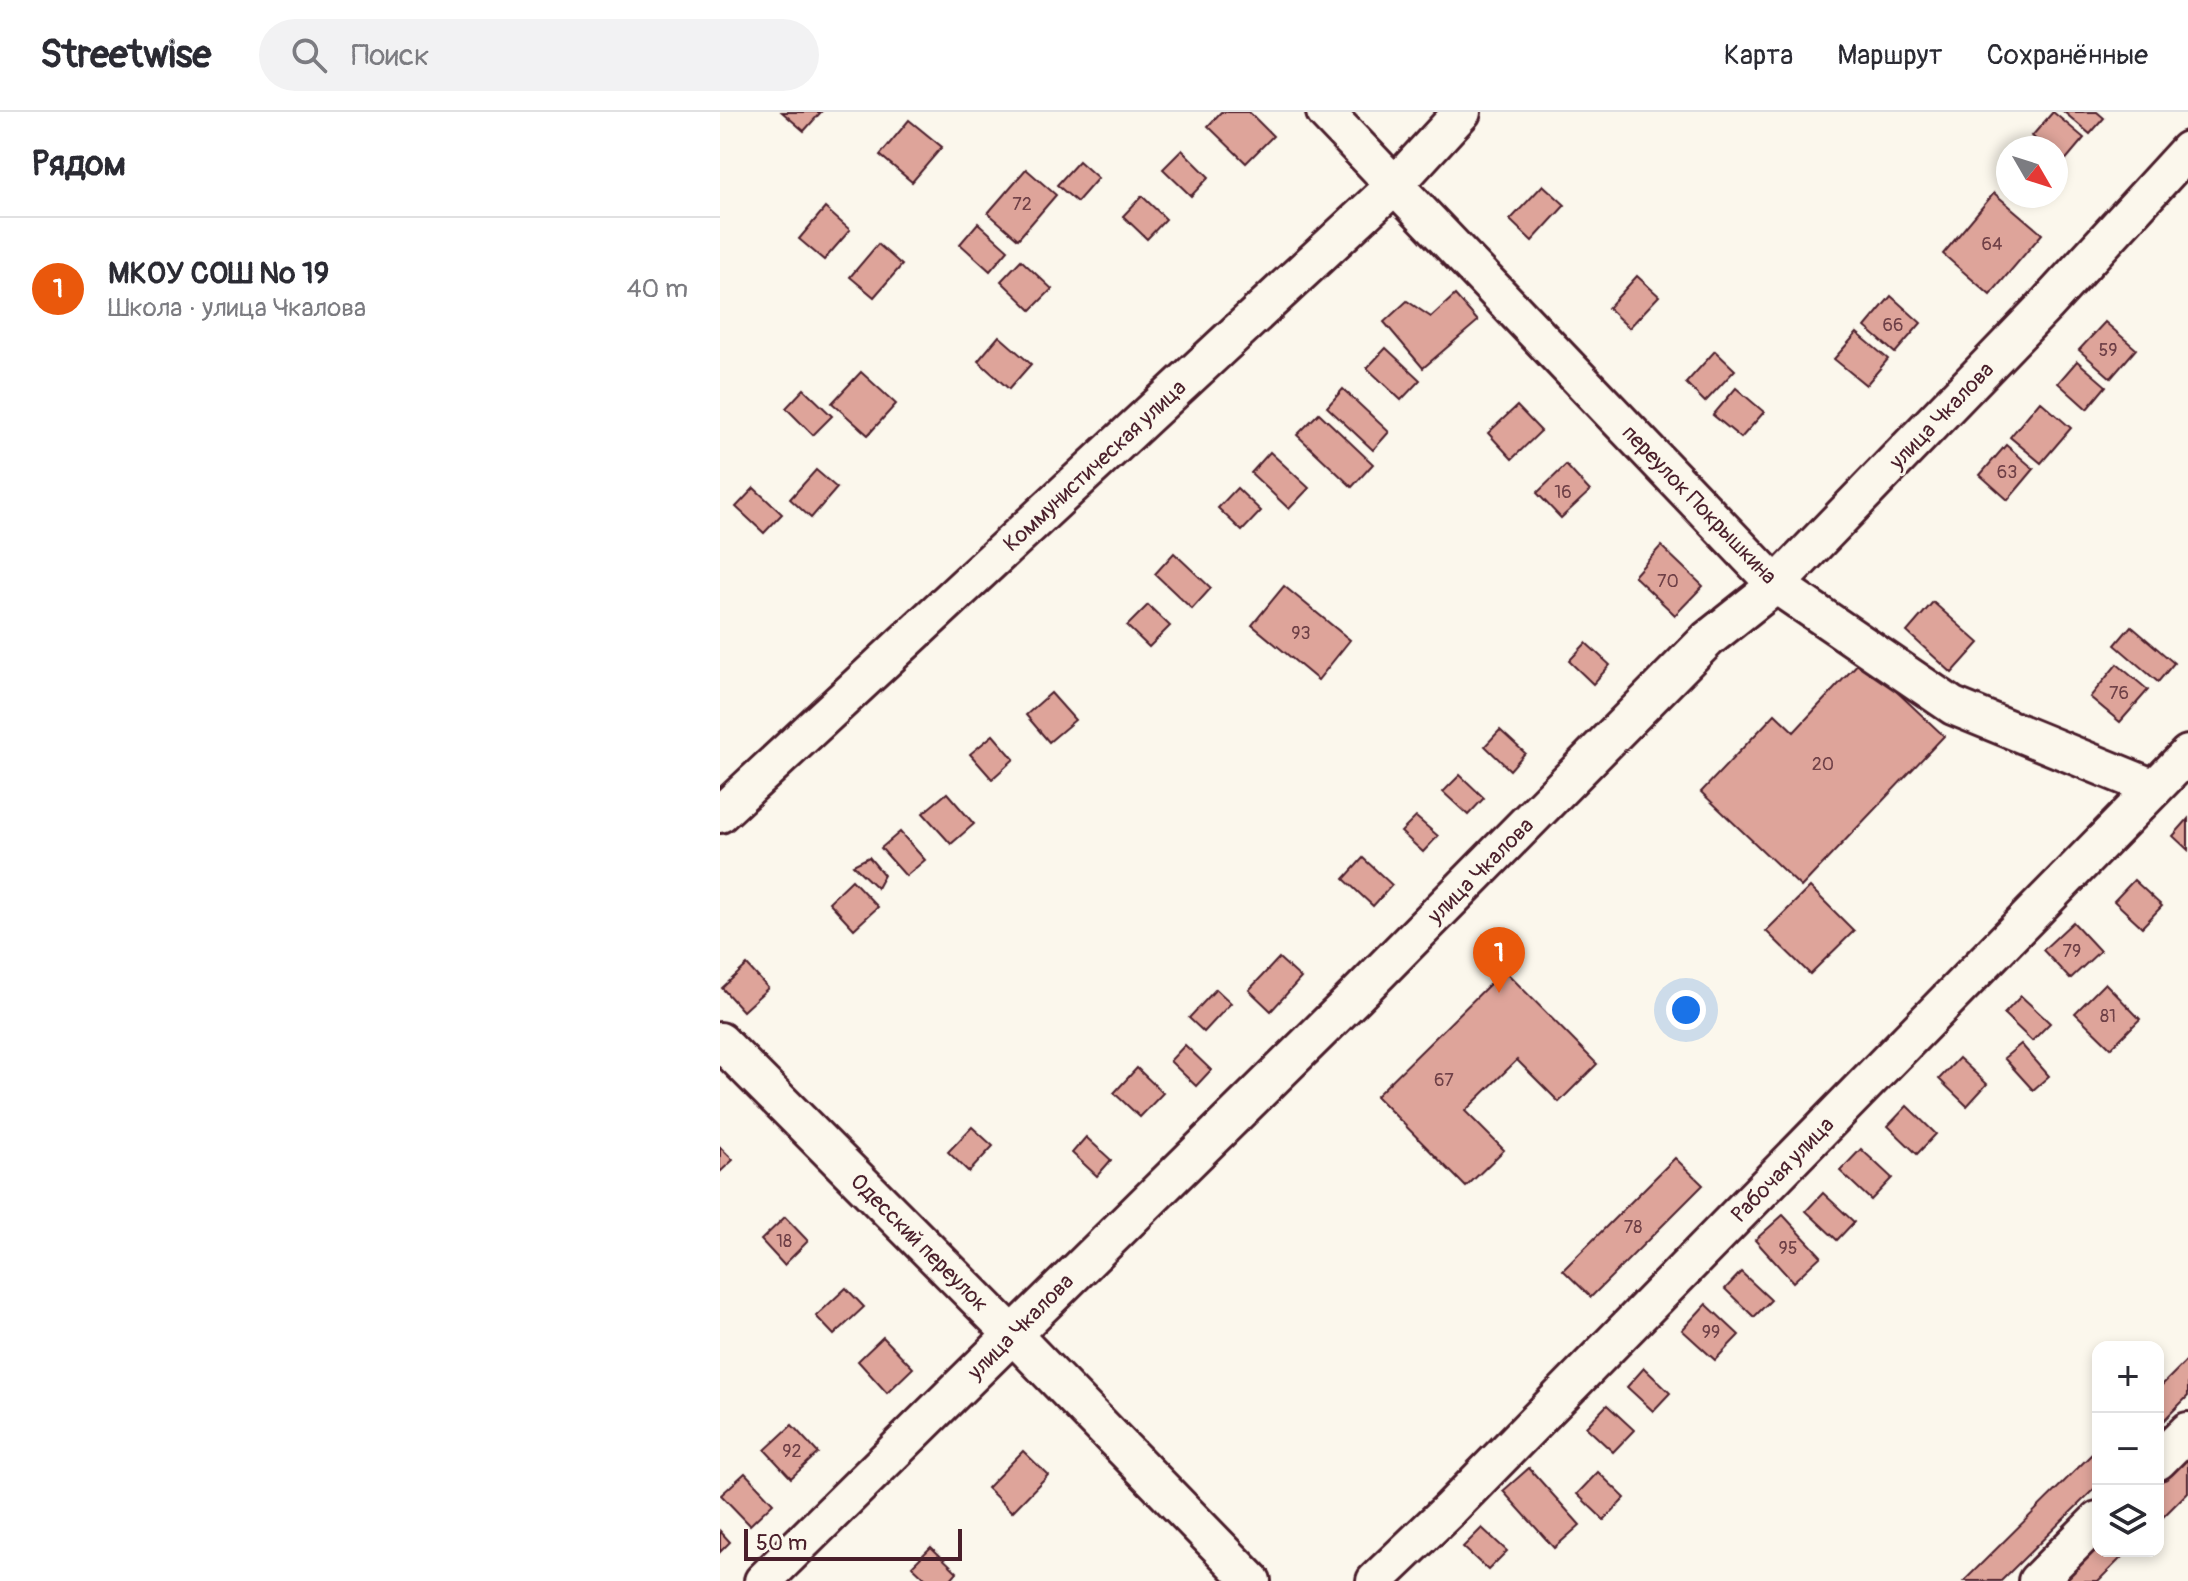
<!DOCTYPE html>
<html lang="ru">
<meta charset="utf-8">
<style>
:root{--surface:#fff;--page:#f2f2f3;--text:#2b2b33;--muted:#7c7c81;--line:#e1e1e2;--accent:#ea580c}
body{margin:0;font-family:Pangolin,sans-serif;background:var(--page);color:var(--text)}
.controls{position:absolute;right:24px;bottom:24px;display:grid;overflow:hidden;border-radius:16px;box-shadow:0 4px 12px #0003}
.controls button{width:72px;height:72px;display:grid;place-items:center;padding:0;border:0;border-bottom:2px solid var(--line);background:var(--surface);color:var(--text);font:40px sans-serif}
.compass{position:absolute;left:1276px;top:24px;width:72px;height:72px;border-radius:50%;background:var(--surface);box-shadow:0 4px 12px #0003;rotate:129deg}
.scale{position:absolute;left:24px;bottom:20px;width:218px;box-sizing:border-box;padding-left:8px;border:4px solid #4a1f2b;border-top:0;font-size:22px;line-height:28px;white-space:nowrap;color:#4a1f2b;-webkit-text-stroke:6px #fbf7ec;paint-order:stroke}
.you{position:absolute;left:966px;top:898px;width:28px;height:28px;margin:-20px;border:6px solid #fff;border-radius:50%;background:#1a73e8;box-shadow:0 0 0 12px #1a73e833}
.badge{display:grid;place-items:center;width:52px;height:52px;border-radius:50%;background:var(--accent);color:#fff;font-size:26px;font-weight:700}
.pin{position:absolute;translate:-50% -66px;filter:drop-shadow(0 2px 4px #0008)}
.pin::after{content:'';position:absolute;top:42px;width:28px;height:24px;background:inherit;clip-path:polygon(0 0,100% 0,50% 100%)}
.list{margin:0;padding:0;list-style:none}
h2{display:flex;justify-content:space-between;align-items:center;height:104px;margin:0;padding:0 32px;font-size:34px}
h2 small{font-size:26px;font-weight:400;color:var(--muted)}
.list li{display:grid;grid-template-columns:52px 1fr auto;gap:24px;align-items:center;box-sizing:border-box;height:144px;padding:0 32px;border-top:2px solid var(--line)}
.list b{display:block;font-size:30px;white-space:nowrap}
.list p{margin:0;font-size:26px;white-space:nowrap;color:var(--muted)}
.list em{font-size:26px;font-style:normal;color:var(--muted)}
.icon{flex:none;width:44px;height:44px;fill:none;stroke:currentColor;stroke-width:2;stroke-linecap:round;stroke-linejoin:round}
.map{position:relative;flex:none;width:1468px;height:1469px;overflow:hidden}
header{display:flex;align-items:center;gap:48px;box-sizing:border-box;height:112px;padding:0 40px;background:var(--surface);border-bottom:2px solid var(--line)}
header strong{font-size:38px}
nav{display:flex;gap:44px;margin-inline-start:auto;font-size:28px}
.search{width:560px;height:72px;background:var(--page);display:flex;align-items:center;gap:20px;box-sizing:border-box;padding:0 28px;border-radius:44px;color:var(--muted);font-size:30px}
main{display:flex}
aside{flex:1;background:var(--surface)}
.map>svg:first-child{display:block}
</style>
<header>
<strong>Streetwise</strong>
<div class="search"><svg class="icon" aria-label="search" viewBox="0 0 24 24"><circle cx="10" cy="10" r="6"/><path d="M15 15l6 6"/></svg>Поиск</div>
<nav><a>Карта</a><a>Маршрут</a><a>Сохранённые</a></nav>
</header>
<main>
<aside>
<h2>Рядом<small></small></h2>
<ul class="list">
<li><span class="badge">1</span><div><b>МКОУ СОШ № 19</b><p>Школа · улица Чкалова</p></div><em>40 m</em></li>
</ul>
</aside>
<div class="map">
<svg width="1468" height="1469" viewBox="0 0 1468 1469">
<rect width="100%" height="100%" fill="#fbf7ec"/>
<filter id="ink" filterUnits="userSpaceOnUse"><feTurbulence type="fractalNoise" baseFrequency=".0125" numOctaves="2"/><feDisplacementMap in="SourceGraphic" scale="16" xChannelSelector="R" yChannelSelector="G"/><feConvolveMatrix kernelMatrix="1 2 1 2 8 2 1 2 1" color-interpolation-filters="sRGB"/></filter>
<g filter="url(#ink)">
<g fill="#dea49a" stroke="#4a1f2b" stroke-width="2">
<path d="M62,0H101L84,19Z"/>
<path d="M501,0H529L553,24L526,51L488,14Z"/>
<path d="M1333,0L1364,26L1343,51L1336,45V36H1326L1312,24Z"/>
<path d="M1344,0H1377L1384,6L1370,22Z"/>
<path d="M189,8L222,35L192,70L160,43Z"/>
<path d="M462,38L489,65L471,84L443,57Z"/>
<path d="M359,49L378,66L357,90L337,73Z"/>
<path d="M306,57L336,83L298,127L268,101Z"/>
<path d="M823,73L845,93L812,129L790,108Z"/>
<path d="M1274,81L1322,122L1270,183L1223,142Z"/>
<path d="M422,84L446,107L427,127L403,104Z"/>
<path d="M105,96L130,118L104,148L79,127Z"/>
<path d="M258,111L288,138L270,159L240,132Z"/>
<path d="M158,132L182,153L154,185L130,165Z"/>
<path d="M301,148L332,177L311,198L281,169Z"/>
<path d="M917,164L939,184L909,216L888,196Z"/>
<path d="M735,183L758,209L703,256L664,210L687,189L711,205Z"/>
<path d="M1171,184L1201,211L1175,241L1145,215Z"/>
<path d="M1385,210L1416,237L1391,266L1359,238Z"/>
<path d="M1137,221L1168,247L1146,273L1114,247Z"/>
<path d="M279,224L311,252L289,277L258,249Z"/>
<path d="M666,236L700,268L681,288L647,256Z"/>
<path d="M995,239L1015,258L985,290L966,271Z"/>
<path d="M1357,249L1386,274L1367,297L1338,271Z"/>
<path d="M141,260L176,292L148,323L112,291Z"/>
<path d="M1016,276L1044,300L1021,326L993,303Z"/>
<path d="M84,277L112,304L93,323L66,296Z"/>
<path d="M623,277L669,320L653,338L607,295Z"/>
<path d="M1320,289L1351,316L1321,351L1290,325Z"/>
<path d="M797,294L821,319L792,347L768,321Z"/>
<path d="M599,301L653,352L632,375L577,323Z"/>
<path d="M1286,333L1314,357L1288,388L1260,363Z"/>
<path d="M550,340L589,376L569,397L531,361Z"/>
<path d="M846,353L870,379L841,406L817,381Z"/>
<path d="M96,358L117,376L91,406L70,387Z"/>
<path d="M34,376L62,402L44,421L16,395Z"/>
<path d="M517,376L541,399L522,419L498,396Z"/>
<path d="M941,434L983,474L955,503L914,464Z"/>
<path d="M454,441L491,476L472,497L435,462Z"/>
<path d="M564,474L630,528L598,568L532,513Z"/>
<path d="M1213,490L1259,531L1232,561L1187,520Z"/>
<path d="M428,493L450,514L429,535L407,514Z"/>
<path d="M1411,514L1454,551L1438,570L1395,533Z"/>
<path d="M866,531L890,553L873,572L849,549Z"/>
<path d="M1142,547L1224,624L1081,775L981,680L1055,602L1074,620Z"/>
<path d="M1397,552L1428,578L1400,610L1370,585Z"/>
<path d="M331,581L355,608L329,630L306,603Z"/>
<path d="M780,618L805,641L790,658L765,634Z"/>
<path d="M273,623L294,647L272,667L250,642Z"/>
<path d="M740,663L764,686L748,703L723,680Z"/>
<path d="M227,681L254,712L231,732L203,701Z"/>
<path d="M696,705L718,724L703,740L681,720Z"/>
<path d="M1468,707V738L1453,724Z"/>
<path d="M180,720L205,748L186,764L161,736Z"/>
<path d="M149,745L164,763L157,776L133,753Z"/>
<path d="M643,746L672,773L653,794L624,767Z"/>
<path d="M132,768L158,795L134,817L109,790Z"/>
<path d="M1414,768L1442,794L1422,815L1394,789Z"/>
<path d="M1090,775L1134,819L1090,862L1046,819Z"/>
<path d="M1353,810L1380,839L1350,867L1323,838Z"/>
<path d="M559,846L581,866L551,899L529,878Z"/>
<path d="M27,853L48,876L23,899L2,876Z"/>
<path d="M784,858L877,952L839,990L797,948L745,999L784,1038L746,1075L656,984Z"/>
<path d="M1385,871L1420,907L1391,936L1355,901Z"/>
<path d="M496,877L511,891L484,920L469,906Z"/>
<path d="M1301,884L1330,911L1312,929L1284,902Z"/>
<path d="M1301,932L1329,964L1313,978L1284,946Z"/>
<path d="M465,933L491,958L476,974L450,949Z"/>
<path d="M1239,946L1267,972L1247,994L1219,967Z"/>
<path d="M417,956L443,981L420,1005L394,981Z"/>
<path d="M1187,994L1216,1022L1197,1042L1168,1014Z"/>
<path d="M252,1015L273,1034L249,1060L228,1040Z"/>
<path d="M366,1025L391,1048L377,1064L352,1041Z"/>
<path d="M0,1035L13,1048L0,1060Z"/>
<path d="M1141,1037L1172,1066L1151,1088L1120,1059Z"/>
<path d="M955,1046L983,1073L871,1185L843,1158Z"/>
<path d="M1103,1081L1134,1110L1117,1128L1086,1099Z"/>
<path d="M1063,1103L1101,1144L1073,1170L1035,1128Z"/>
<path d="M65,1105L88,1129L64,1153L41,1128Z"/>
<path d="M1021,1160L1051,1188L1034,1205L1005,1177Z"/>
<path d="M126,1176L144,1195L114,1223L96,1204Z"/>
<path d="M986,1192L1019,1223L995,1248L962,1218Z"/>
<path d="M163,1225L193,1256L167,1281L138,1249Z"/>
<path d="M1468,1247V1284L1438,1314V1277Z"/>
<path d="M924,1256L950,1281L933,1299L907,1275Z"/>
<path d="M887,1293L914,1318L893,1340L866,1315Z"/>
<path d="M72,1313L98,1341L71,1366L45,1338Z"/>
<path d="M1378,1336V1373L1281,1469H1244Z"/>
<path d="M303,1339L328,1363L292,1400L267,1376Z"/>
<path d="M1468,1342V1380L1438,1410V1372Z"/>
<path d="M809,1356L860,1413L834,1436L783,1379Z"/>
<path d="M878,1360L905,1386L884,1408L857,1382Z"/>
<path d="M25,1361L53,1391L30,1413L1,1383Z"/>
<path d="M762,1416L787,1439L768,1458L743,1435Z"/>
<path d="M0,1419L10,1430L0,1440Z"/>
<path d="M1378,1431V1439H1408L1378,1469H1339Z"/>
<path d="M211,1435L237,1460L229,1469H208L192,1454Z"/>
</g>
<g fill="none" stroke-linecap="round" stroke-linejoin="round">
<g stroke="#4a1f2b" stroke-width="42">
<g id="minor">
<path d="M605,0L1056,473L1233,594L1434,676"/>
<path d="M0,702L674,74L742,0"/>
<path d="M0,929L292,1222L532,1469"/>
<path d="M1438,1349L1468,1319"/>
<path d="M43,1469L636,884L988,527L1056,473L1326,193L1468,38"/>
<path d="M655,1469L729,1398L1468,642"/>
<path d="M1317,1469L1378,1408"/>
</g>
</g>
<use href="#minor" stroke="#fbf7ec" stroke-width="36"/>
</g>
</g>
<g text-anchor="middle" stroke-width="6" stroke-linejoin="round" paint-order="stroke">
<g font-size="18" fill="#6f4047">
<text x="302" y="98">72</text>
<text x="1272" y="138">64</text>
<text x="1173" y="219">66</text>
<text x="1388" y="244">59</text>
<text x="1287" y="366">63</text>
<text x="843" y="386">16</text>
<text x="948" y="475">70</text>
<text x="581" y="527">93</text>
<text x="1399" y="587">76</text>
<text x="1103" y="658">20</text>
<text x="1352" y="845">79</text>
<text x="1388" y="910">81</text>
<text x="724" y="974">67</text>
<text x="913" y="1121">78</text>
<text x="64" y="1135">18</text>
<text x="1068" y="1142">95</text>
<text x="991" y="1226">99</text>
<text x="72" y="1345">92</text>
</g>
<g font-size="22" fill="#4a1f2b" stroke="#fbf7ec">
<text transform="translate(1221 303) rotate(-46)" y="8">улица Чкалова</text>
<text transform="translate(374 353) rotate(-43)" y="8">Коммунистическая улица</text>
<text transform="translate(980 392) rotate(46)" y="8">переулок Покрышкина</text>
<text transform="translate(760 758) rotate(-45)" y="8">улица Чкалова</text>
<text transform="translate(1062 1057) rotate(-46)" y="8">Рабочая улица</text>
<text transform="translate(200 1130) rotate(45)" y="8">Одесский переулок</text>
<text transform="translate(300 1214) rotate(-45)" y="8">улица Чкалова</text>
</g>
</g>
</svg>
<div class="controls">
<button>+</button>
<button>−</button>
<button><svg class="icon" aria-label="layers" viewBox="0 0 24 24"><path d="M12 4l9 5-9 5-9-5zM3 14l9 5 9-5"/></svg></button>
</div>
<svg class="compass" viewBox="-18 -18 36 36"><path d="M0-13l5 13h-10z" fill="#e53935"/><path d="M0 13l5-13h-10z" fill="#7c7c81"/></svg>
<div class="scale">50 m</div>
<div class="you"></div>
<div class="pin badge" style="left:779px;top:881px">1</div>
</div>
</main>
